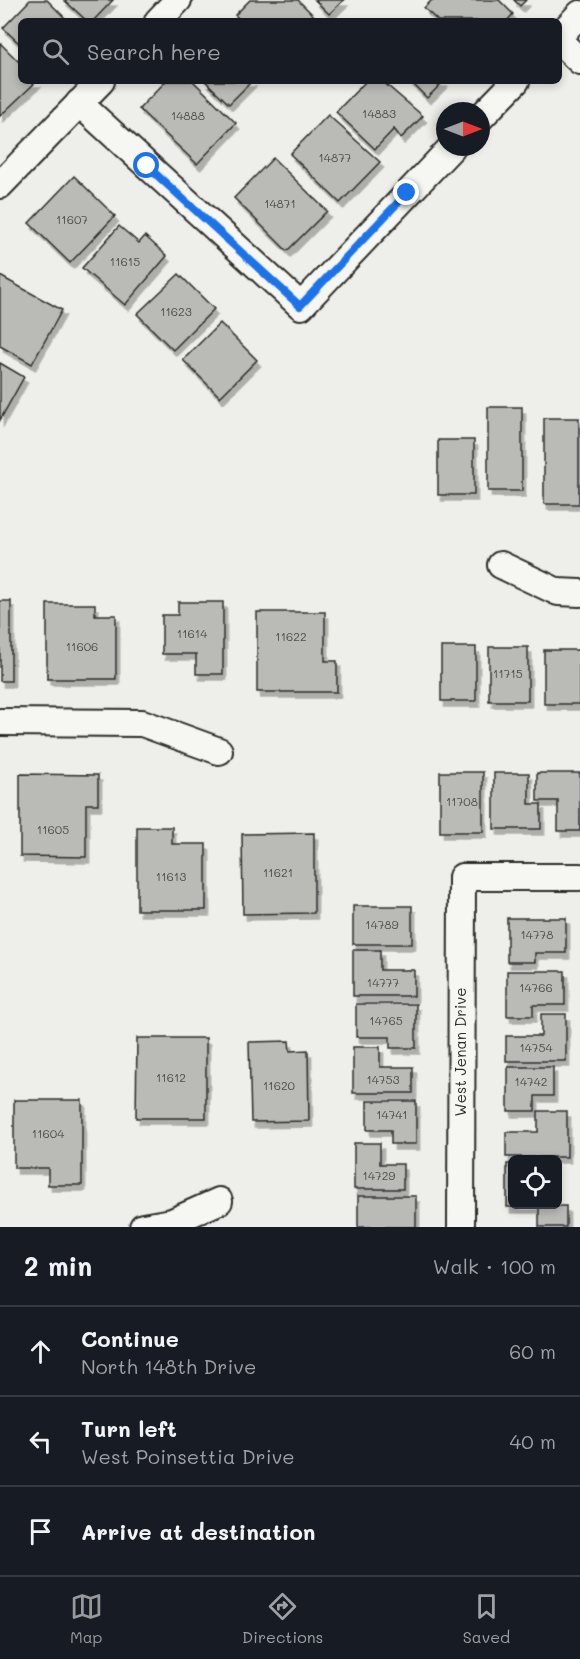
<!DOCTYPE html>
<meta charset="utf-8">
<style>
:root{--surface:#171b24;--page:#20242c;--text:#f1f3f6;--muted:#9ea1a6;--line:#363941;--accent:#98999b}
body{margin:0;font-family:Mali,sans-serif;background:var(--page);color:var(--text)}
.controls{position:absolute;right:18px;bottom:18px;display:grid;overflow:hidden;border-radius:9px;box-shadow:0 3px 9px #0003}
.controls button{width:54px;height:54px;display:grid;place-items:center;padding:0;border:0;border-bottom:2px solid var(--line);background:var(--surface);color:var(--text);font:30px sans-serif}
.compass{position:absolute;left:436px;top:102px;width:54px;height:54px;border-radius:50%;background:var(--surface);box-shadow:0 3px 9px #0003;rotate:90deg}
.stop{position:absolute;width:18px;height:18px;margin:-14px;border:4px solid #1a73e8;border-radius:50%;background:#fff}
.stop.end{background:#1a73e8;border-color:#fff;box-shadow:0 2px 6px #0008}
.list{margin:0;padding:0;list-style:none}
h2{display:flex;justify-content:space-between;align-items:center;height:78px;margin:0;padding:0 24px;font-size:26px}
h2 small{font-size:20px;font-weight:400;color:var(--muted)}
.list li{display:grid;grid-template-columns:39px 1fr auto;gap:18px;align-items:center;box-sizing:border-box;height:90px;padding:0 24px;border-top:2px solid var(--line)}
.list b{display:block;font-size:22px;white-space:nowrap}
.list p{margin:0;font-size:20px;white-space:nowrap;color:var(--muted)}
.list em{font-size:20px;font-style:normal;color:var(--muted)}
.icon{flex:none;width:33px;height:33px;fill:none;stroke:currentColor;stroke-width:2;stroke-linecap:round;stroke-linejoin:round}
.map{position:relative;flex:none;width:580px;height:1227px;overflow:hidden}
.search{position:absolute;background:var(--surface);box-shadow:0 3px 9px #0003;left:18px;right:18px;top:18px;height:66px;display:flex;align-items:center;gap:15px;box-sizing:border-box;padding:0 21px;border-radius:9px;color:var(--muted);font-size:22px}
.sheet{height:348px;background:var(--surface)}
nav{display:flex;justify-content:space-around;align-items:center;box-sizing:border-box;height:84px;border-top:2px solid var(--line);background:var(--surface);font-size:16px;color:var(--muted)}
nav a{display:grid;justify-items:center;gap:3px}
nav .on{color:var(--accent)}
.map>svg:first-child{display:block}
</style>
<div class="map">
<svg width="580" height="1227" viewBox="0 0 580 1227">
<defs>
<filter id="shadow"><feDropShadow dx="3.5" dy="6" stdDeviation="0" flood-color="#0004"/></filter>
</defs>
<rect width="100%" height="100%" fill="#eeeeea"/>
<filter id="ink" filterUnits="userSpaceOnUse"><feTurbulence type="fractalNoise" baseFrequency=".0167" numOctaves="2"/><feDisplacementMap in="SourceGraphic" scale="12" xChannelSelector="R" yChannelSelector="G"/><feConvolveMatrix kernelMatrix="1 2 1 2 8 2 1 2 1" color-interpolation-filters="sRGB"/></filter>
<g filter="url(#ink)">
<g fill="#babab7" stroke="#2b2b2b" stroke-width="1.5" filter="url(#shadow)">
<path d="M30,0H47L68,21H21V45L3,28Z"/>
<path d="M64,0H113L93,21H87Z"/>
<path d="M250,0H298L319,21H241L235,15Z"/>
<path d="M315,0H344L329,14Z"/>
<path d="M432,0H499L513,14L507,21H438L424,8Z"/>
<path d="M514,0H526L520,6Z"/>
<path d="M0,43L21,64V81H37L0,116Z"/>
<path d="M166,81H193L236,123L197,164L139,109Z"/>
<path d="M205,81H252L229,104Z"/>
<path d="M366,81H382L423,116L401,138L394,129L375,149L336,112Z"/>
<path d="M410,81H444L427,98Z"/>
<path d="M328,115L380,162L340,203L290,154Z"/>
<path d="M273,158L327,211L287,251L234,198Z"/>
<path d="M74,176L115,216L70,263L29,223Z"/>
<path d="M119,226L139,243L145,236L167,256L125,305L82,268Z"/>
<path d="M179,274L214,309L173,350L137,314Z"/>
<path d="M0,276L62,310L32,364L0,346Z"/>
<path d="M220,323L257,360L220,397L183,360Z"/>
<path d="M0,363L24,377L0,420Z"/>
<rect x="488" y="407" width="34" height="84"/>
<rect x="544" y="418" width="35" height="86"/>
<rect x="438" y="440" width="36" height="55"/>
<rect x="0" y="601" width="11" height="80"/>
<path d="M178,602H223V674H196V654H162V615H178Z"/>
<path d="M47,604H95V615H116V679H47Z"/>
<path d="M257,612H325V661H337V692H257Z"/>
<rect x="441" y="647" width="35" height="54"/>
<rect x="489" y="647" width="39" height="54"/>
<rect x="544" y="650" width="35" height="54"/>
<rect x="440" y="772" width="43" height="60"/>
<path d="M494,773H529V804H541V829H494Z"/>
<path d="M537,773H580V831H558V801H537Z"/>
<path d="M20,774L98,775V804H86V857L20,856Z"/>
<path d="M137,827H172V844H206V910H137Z"/>
<path d="M314,833V913L243,914L242,834Z"/>
<rect x="353" y="906" width="59" height="38"/>
<path d="M507,918H566V953H535V962H507Z"/>
<path d="M353,950H380V970H414V996H353Z"/>
<path d="M507,971H565V1005H533V1016H507Z"/>
<path d="M356,1004H416V1048H390V1037H356Z"/>
<path d="M541,1014H566V1061H506V1036H541Z"/>
<path d="M137,1038H206V1118H136Z"/>
<path d="M289,1041L290,1051L308,1050L309,1121L251,1122L249,1042Z"/>
<path d="M353,1047H380V1067H413V1093H353Z"/>
<path d="M508,1067H553V1096H535V1111H508Z"/>
<path d="M14,1100H82V1185H48V1168H14Z"/>
<path d="M367,1101H416V1144H391V1130H367Z"/>
<path d="M538,1111H567V1157H506V1132H538Z"/>
<path d="M354,1143H380V1164H403V1189H354Z"/>
<path d="M507,1164H512V1204H535V1207H507Z"/>
<rect x="358" y="1196" width="58" height="31"/>
<rect x="539" y="1206" width="27" height="21"/>
</g>
<g fill="none" stroke-linecap="round" stroke-linejoin="round">
<g stroke="#2b2b2b" stroke-width="30">
<g id="minor">
<path d="M158,21L178,0"/>
<path d="M559,36L580,14"/>
<path d="M559,41L580,61"/>
<path d="M79,103L301,306L452,147"/>
<path d="M481,117L516,81"/>
<path d="M0,185L101,81"/>
<path d="M501,565L558,592L580,593"/>
<path d="M0,722L142,723L219,751"/>
<path d="M143,1227L172,1222L219,1201"/>
<path d="M461,1227L462,877H580"/>
</g>
</g>
<use href="#minor" stroke="#f6f6f2" stroke-width="26"/>
</g>
</g>
<g fill="none" stroke-linecap="round" stroke-linejoin="round" filter="url(#ink)">
<path stroke="#1a73e8" stroke-width="8" d="M147,166L300,306L407,193"/>
</g>
<g text-anchor="middle" stroke-width="4.5" stroke-linejoin="round" paint-order="stroke">
<g font-size="12" fill="#4f4f4e">
<text x="379" y="118">14883</text>
<text x="188" y="120">14888</text>
<text x="335" y="162">14877</text>
<text x="280" y="208">14871</text>
<text x="72" y="224">11607</text>
<text x="125" y="266">11615</text>
<text x="176" y="316">11623</text>
<text x="192" y="638">11614</text>
<text x="291" y="641">11622</text>
<text x="82" y="651">11606</text>
<text x="508" y="678">11715</text>
<text x="462" y="806">11708</text>
<text x="53" y="834">11605</text>
<text x="278" y="877">11621</text>
<text x="171" y="881">11613</text>
<text x="382" y="929">14789</text>
<text x="537" y="939">14778</text>
<text x="383" y="987">14777</text>
<text x="536" y="992">14766</text>
<text x="386" y="1025">14765</text>
<text x="536" y="1052">14754</text>
<text x="171" y="1082">11612</text>
<text x="383" y="1084">14753</text>
<text x="531" y="1086">14742</text>
<text x="279" y="1090">11620</text>
<text x="392" y="1119">14741</text>
<text x="48" y="1138">11604</text>
<text x="379" y="1180">14729</text>
</g>
<g font-size="15" fill="#2b2b2b" stroke="#f6f6f2">
<text transform="translate(461 1052) rotate(-90)" y="5">West Jenan Drive</text>
</g>
</g>
</svg>
<div class="controls">
<button><svg class="icon" aria-label="locate" viewBox="0 0 24 24"><circle cx="12" cy="12" r="6"/><path d="M12 2v4M12 18v4M2 12h4M18 12h4"/></svg></button>
</div>
<svg class="compass" viewBox="-18 -18 36 36"><path d="M0-13l5 13h-10z" fill="#e53935"/><path d="M0 13l5-13h-10z" fill="#9ea1a6"/></svg>
<div class="stop" style="left:147px;top:166px"></div>
<div class="stop end" style="left:407px;top:193px"></div>
<div class="search"><svg class="icon" aria-label="search" viewBox="0 0 24 24"><circle cx="10" cy="10" r="6"/><path d="M15 15l6 6"/></svg>Search here</div>
</div>
<section class="sheet">
<h2>2 min<small>Walk · 100 m</small></h2>
<ul class="list">
<li><svg class="icon" aria-label="ahead" viewBox="0 0 24 24"><path d="M12 20V5M6 11l6-6 6 6"/></svg><div><b>Continue</b><p>North 148th Drive</p></div><em>60 m</em></li>
<li><svg class="icon" aria-label="left" viewBox="0 0 24 24"><path d="M17 20v-9H6M10 6l-5 5 5 5"/></svg><div><b>Turn left</b><p>West Poinsettia Drive</p></div><em>40 m</em></li>
<li><svg class="icon" aria-label="arrive" viewBox="0 0 24 24"><path d="M6 21V4h12l-3 4 3 4H6"/></svg><div><b>Arrive at destination</b></div></li>
</ul>
</section>
<nav>
<a class="on"><svg class="icon" aria-label="map" viewBox="0 0 24 24"><path d="M3 6l6-2 6 2 6-2v14l-6 2-6-2-6 2zM9 4v14M15 6v14"/></svg>Map</a>
<a><svg class="icon" aria-label="directions" viewBox="0 0 24 24"><path d="M12 3l9 9-9 9-9-9zM9 14v-3h6M13 9l2 2-2 2"/></svg>Directions</a>
<a><svg class="icon" aria-label="saved" viewBox="0 0 24 24"><path d="M7 4h10v16l-5-4-5 4z"/></svg>Saved</a>
</nav>
